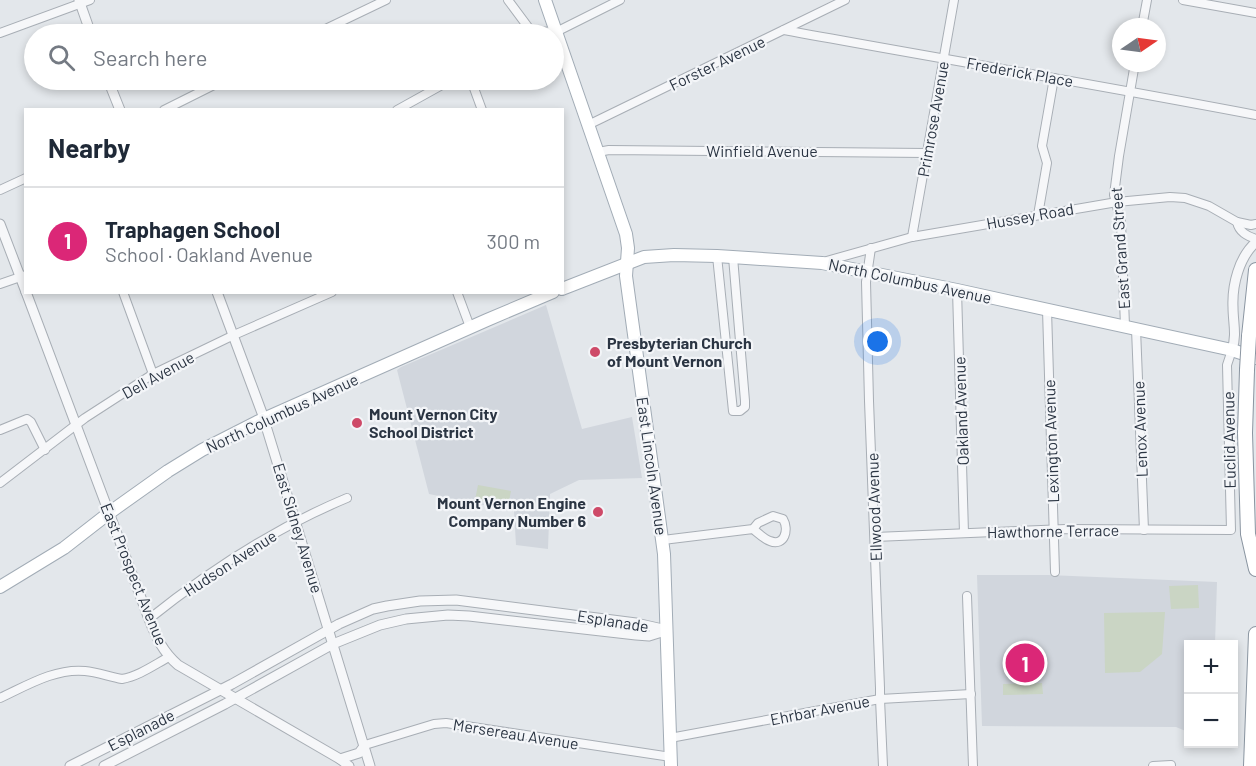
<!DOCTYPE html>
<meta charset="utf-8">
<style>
:root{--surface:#fff;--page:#f6f6f7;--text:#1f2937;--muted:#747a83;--line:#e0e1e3;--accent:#db2777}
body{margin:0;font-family:Barlow,sans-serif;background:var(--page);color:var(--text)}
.controls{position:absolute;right:18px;bottom:18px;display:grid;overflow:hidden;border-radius:0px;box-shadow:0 3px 9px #0003}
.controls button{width:54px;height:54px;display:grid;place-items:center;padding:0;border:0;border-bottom:2px solid var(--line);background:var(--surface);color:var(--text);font:30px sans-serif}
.compass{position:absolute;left:1112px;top:18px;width:54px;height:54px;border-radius:50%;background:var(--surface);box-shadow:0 3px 9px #0003;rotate:77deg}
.you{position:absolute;left:878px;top:342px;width:21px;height:21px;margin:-15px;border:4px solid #fff;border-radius:50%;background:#1a73e8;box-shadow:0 0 0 9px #1a73e833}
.badge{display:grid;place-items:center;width:39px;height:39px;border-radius:50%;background:var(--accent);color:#fff;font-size:20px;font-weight:700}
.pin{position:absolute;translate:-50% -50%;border:3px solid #fff;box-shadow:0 2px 6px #0006}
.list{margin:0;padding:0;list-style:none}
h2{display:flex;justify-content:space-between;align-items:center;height:78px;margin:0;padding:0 24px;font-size:26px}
h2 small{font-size:20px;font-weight:400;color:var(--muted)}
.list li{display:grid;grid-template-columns:39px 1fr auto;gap:18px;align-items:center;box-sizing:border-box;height:108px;padding:0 24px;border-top:2px solid var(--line)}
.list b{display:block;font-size:22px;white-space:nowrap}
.list p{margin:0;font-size:20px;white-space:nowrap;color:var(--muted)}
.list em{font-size:20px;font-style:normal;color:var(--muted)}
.icon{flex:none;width:33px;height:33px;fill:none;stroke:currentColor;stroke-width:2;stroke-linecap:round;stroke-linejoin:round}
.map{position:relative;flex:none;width:1256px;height:766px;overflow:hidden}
.search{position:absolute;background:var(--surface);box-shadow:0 3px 9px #0003;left:24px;top:24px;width:540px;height:66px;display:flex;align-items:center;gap:15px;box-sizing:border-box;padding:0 21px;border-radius:33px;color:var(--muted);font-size:22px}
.panel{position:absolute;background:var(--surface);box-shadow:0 3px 9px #0003;left:24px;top:108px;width:540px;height:186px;border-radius:0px}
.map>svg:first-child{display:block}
</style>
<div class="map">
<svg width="1256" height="766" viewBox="0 0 1256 766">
<rect width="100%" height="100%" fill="#e3e7eb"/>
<g fill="#d1d6dd">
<path d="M546,305L582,429L632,417L642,478L579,480L550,494L548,549L516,545L514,511L429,494L397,370L401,367Z"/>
<path d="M977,575H1048L1217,582L1215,644H1188V732L1176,727L982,726Z"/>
</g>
<g fill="#cad5c4">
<path d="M478,485L511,491L508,506L475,500Z"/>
<path d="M1198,585L1199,608L1171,609L1169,586Z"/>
<path d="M1165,612L1162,654L1140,672L1105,673L1104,613Z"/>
<path d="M1042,683L1043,694L1003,695V684Z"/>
</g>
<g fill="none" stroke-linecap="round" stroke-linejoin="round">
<g stroke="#a8aeb5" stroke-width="10">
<g id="minor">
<path d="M508,0L531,31"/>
<path d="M1183,0L1256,13"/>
<path d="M1142,27L1147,0"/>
<path d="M784,30C942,59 1099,85 1256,115"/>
<path d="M0,33L90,0"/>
<path d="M315,34L386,0"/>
<path d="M526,34L531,31L556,32L620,0"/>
<path d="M471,80L482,110"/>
<path d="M164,110L224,80"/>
<path d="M397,110L451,80"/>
<path d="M588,125L845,0"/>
<path d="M598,152L609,150L927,153"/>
<path d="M0,190L26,178"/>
<path d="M1038,215L1047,163L1042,146L1054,78"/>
<path d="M1237,222L1251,225L1256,224"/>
<path d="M912,237L954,0"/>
<path d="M871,248L866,282L869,401L880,688V699L883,766"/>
<path d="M717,256L733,411H740L745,407V401L733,257"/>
<path d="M823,262L912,237L1117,202L1170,197L1185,198L1209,206L1237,222C1239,232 1247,236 1256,239"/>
<path d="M0,284L26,275"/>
<path d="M957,290L964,533"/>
<path d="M123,292L153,374"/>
<path d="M457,292L470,327"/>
<path d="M1047,310L1055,572"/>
<path d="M1125,326L1121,222L1114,195L1119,156L1135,63"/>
<path d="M1136,329L1144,530"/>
<path d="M0,430L27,419L31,422L45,450"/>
<path d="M0,483L85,418L153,374L234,335L332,292"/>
<path d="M875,537L1066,529L1231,530L1227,365L1232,350"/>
<path d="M663,540L753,529L758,523L773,516L783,519C789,529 785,547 770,541C764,539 758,533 753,529"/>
<path d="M967,596L973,766"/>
<path d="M149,619C210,570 275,528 347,498"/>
<path d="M0,698C26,686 55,668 85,671C97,672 110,677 122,679C139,676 154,665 169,657"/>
<path d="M670,738L880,699L971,694"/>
<path d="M365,745L434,724L446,723L671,757"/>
<path d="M1153,766L1171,765"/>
</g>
</g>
<g stroke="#a8aeb5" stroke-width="11">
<g id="tertiary">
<path d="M79,0L91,34"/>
<path d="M108,80L120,110"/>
<path d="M0,224L26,292"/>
<path d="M26,292L149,619C156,637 163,652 178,665L340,759L349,766"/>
<path d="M217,292L262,413L370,766"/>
<path d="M1232,350C1237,334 1233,323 1233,307C1232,285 1239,257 1256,242"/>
<path d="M340,759L359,753L365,745"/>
<path d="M70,766L232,684L339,624L373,609L387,606L420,601L456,600L636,623L667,630"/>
<path d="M104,766L225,704L333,644L380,625L406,619L448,615L469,616L636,635L649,636L665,631"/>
</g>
</g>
<g stroke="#a2acb6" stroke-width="14">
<g id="primary">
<path d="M545,0L626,234L628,248L626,276L664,554L671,766"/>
<path d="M562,289L644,257L674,255L717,256L822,263L957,290L1232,350L1256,358"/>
<path d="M0,587L64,548L109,513L168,471L202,450L257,422L487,320L553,292"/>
</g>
</g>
<g stroke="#8a95a1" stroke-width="16">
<g id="motorway">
<path d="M1249,336L1256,270"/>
<path d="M1247,370L1245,433L1248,534L1256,569"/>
<path d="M1251,766L1256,634"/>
</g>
</g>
<use href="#minor" stroke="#f6f7f9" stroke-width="8"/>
<use href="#tertiary" stroke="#f6f7f9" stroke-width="9"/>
<use href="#primary" stroke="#fff" stroke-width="12"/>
<use href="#motorway" stroke="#fff" stroke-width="14"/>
<g stroke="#8a95a1" stroke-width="16" stroke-linecap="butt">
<path id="motorway-bridge" d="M1247,370L1249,336"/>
</g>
<use href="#motorway-bridge" stroke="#fff" stroke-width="14"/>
</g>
<g fill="#ce4a68" stroke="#f3f5f8" stroke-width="2">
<circle cx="595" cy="352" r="6"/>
<circle cx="357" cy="423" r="6"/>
<circle cx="598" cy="512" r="6"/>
</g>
<g text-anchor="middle" stroke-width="4.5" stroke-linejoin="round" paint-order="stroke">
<g font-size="16" fill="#2b3543" stroke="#f3f5f8">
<text transform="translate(717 63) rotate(-26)" y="6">Forster Avenue</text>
<text transform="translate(1020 72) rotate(10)" y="6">Frederick Place</text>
<text transform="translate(933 119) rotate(-80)" y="6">Primrose Avenue</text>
<text x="762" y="157">Winfield Avenue</text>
<text transform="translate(1030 216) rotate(-10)" y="6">Hussey Road</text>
<text transform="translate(1120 248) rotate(-94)" y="6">East Grand Street</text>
<text transform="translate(910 281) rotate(12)" y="6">North Columbus Avenue</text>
<text transform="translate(158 375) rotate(-29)" y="6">Dell Avenue</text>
<text transform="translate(961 411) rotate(-92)" y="6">Oakland Avenue</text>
<text transform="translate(282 413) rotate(-25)" y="6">North Columbus Avenue</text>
<text transform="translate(1140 429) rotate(-92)" y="6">Lenox Avenue</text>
<text transform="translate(1229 440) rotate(-91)" y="6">Euclid Avenue</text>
<text transform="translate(1051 441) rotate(-92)" y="6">Lexington Avenue</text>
<text transform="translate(652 466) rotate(82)" y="6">East Lincoln Avenue</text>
<text transform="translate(874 507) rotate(-92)" y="6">Ellwood Avenue</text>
<text transform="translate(298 528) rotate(73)" y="6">East Sidney Avenue</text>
<text transform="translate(1053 531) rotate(-1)" y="6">Hawthorne Terrace</text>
<text transform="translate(230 563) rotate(-33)" y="6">Hudson Avenue</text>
<text transform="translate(134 574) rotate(68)" y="6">East Prospect Avenue</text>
<text transform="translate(613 621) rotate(9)" y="6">Esplanade</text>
<text transform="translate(820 710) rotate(-11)" y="6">Ehrbar Avenue</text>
<text transform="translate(141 730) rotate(-27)" y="6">Esplanade</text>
<text transform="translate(516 734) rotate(9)" y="6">Mersereau Avenue</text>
</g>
<g font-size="16" font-weight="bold" fill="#2b3543" stroke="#f3f5f8" text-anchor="start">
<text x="607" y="349">Presbyterian Church<tspan x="607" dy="18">of Mount Vernon</tspan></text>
<text x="369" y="420">Mount Vernon City<tspan x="369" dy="18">School District</tspan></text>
<text x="586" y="509" text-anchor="end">Mount Vernon Engine<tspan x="586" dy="18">Company Number 6</tspan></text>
</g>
</g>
</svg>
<div class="controls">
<button>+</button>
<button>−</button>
</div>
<svg class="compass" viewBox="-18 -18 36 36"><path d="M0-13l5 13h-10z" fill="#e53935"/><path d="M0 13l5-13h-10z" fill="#747a83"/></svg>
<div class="you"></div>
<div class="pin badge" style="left:1025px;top:663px">1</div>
<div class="search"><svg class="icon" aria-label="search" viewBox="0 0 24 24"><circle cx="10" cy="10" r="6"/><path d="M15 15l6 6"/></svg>Search here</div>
<section class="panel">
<h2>Nearby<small></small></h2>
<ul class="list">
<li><span class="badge">1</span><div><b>Traphagen School</b><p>School · Oakland Avenue</p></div><em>300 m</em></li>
</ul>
</section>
</div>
